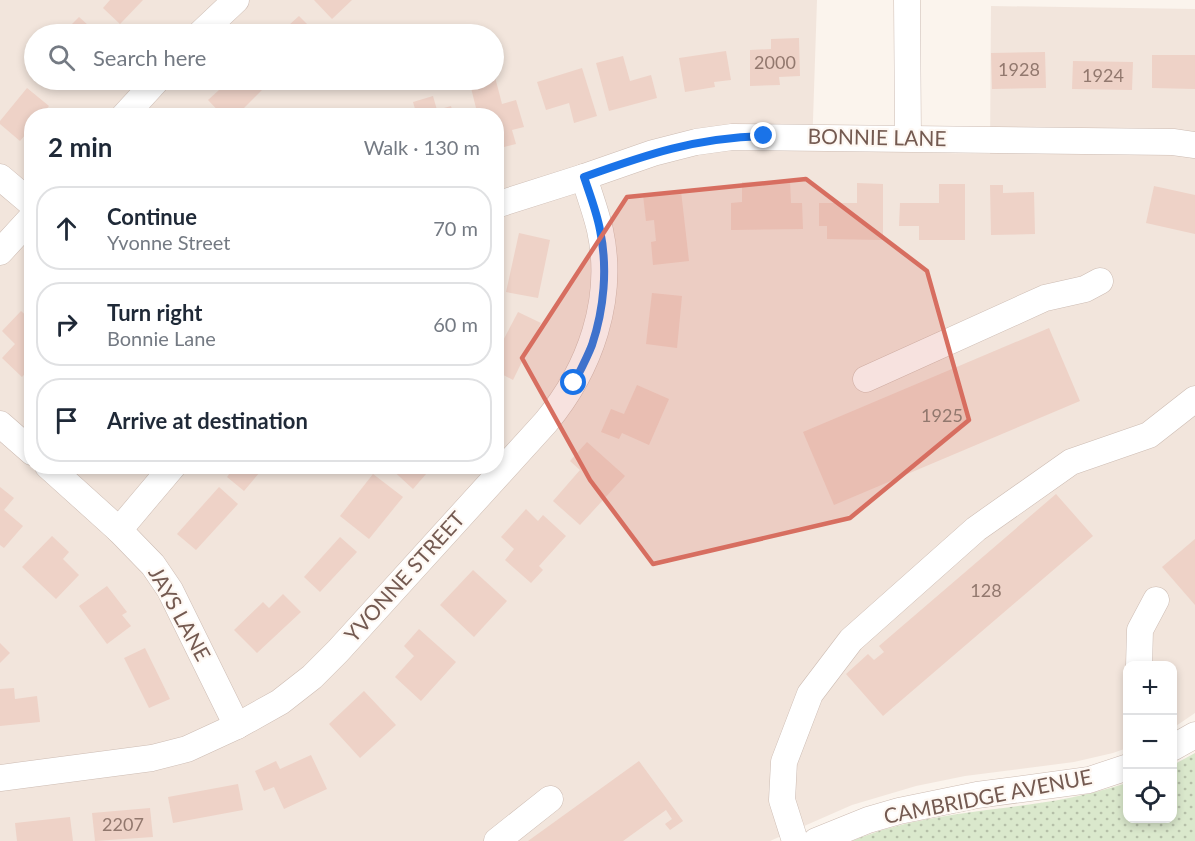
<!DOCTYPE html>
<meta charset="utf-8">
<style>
:root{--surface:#fff;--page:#f2f2f3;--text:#1f2937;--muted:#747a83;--line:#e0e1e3}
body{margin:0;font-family:Lato,sans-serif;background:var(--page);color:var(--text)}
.controls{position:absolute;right:18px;bottom:18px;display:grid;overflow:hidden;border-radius:12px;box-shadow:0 3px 9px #0003}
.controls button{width:54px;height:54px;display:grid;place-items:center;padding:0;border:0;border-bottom:2px solid var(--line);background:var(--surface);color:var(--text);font:30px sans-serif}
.stop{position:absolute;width:18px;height:18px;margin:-14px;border:4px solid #1a73e8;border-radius:50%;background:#fff}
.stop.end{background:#1a73e8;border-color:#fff;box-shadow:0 2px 6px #0008}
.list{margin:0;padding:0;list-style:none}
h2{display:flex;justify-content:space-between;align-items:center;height:78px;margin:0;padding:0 24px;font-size:26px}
h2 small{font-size:20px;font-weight:400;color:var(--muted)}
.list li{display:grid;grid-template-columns:39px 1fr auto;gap:18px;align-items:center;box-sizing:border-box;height:84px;margin:0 12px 12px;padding:0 12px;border:2px solid var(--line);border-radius:24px}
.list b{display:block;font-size:22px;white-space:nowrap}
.list p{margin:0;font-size:20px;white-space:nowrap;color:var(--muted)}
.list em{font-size:20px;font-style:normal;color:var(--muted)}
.icon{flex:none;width:33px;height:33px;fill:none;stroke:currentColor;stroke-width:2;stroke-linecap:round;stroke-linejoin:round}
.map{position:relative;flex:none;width:1195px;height:841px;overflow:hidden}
.search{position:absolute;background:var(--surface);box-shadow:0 3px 9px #0003;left:24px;top:24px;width:480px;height:66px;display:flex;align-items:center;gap:15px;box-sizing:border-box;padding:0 21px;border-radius:33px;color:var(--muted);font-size:22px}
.panel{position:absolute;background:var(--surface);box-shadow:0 3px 9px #0003;left:24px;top:108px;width:480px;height:366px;border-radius:24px}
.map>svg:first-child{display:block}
</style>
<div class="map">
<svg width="1195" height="841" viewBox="0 0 1195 841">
<defs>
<pattern id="green-dots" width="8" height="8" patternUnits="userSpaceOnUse" patternTransform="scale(1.5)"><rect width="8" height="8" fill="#dae8cc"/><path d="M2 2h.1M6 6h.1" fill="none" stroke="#b5bfa8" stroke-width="1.8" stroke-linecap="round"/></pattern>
</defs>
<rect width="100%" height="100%" fill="#fbf4ed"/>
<path fill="#f2e5dc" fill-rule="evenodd" d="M0,0H817L812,150L990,154L991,6L1195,9V713L1173,728L1172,666H1128L1127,748L1113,753L1074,762L965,776L916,786L852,805L770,841H0ZM34,34H494V80H34ZM32,116H496V466H32Z"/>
<path fill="url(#green-dots)" d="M1195,753V841H852C922,812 996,812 1069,798C1089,794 1108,789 1127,783L1128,818H1172L1173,765Z"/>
<g fill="#eed2c7">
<path d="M110,0H143L120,24L103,8Z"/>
<path d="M314,0H352L332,19Z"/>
<path d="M299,16L317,34H279Z"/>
<path d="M79,17L98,34H62Z"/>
<path d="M799,38L800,76L779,77L780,85L750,86V50L771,49V39Z"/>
<path d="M726,51L731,80L714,82L715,87L685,92L679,58Z"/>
<path d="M1045,52L1046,88L992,89L991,53Z"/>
<path d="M1152,55H1195V89L1152,88Z"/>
<path d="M623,56L630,81L651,75L657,98L609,111L596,63Z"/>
<path d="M1073,61L1133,62L1132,90L1072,89Z"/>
<path d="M582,68L597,116L574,123L569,103L546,110L537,82Z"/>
<path d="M494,73L502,104L516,100L524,127L512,130L516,144L496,149V116H478L470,84L494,80Z"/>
<path d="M230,80H256L264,88L236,116H223L208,100Z"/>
<path d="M27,88L49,106L41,116H32V127L20,141L0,124V121Z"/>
<path d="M433,96L437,110L451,106L454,116H417L413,102Z"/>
<path d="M790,181L791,203H802L803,229L731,230V203L742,202V182Z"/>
<path d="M857,183L883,184V240L827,239V226H819V203H857Z"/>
<path d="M939,184H965V240H919V226H899L900,203H939Z"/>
<path d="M990,185H1003V193L1034,192L1035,234L991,235Z"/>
<path d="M1154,186L1195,195V234L1146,223Z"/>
<path d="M681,191L689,261L653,265L651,242L656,241L654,220L646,221L643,195Z"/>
<path d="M519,233L550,240L538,298L506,292Z"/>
<path d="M652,293L682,296L677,348L646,344Z"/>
<path d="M21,311L32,321V366L22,377L2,358L15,344L2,331Z"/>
<path d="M518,312L541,323L513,380L496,371V354Z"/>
<path d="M1049,328L1080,401L834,505L803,432Z"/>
<path d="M637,385L669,399L649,445L622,433L619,439L601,432L611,409L624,414Z"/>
<path d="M587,442L625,476L580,525L553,501L580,470L570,461Z"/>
<path d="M235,466H265L244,491L227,477Z"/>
<path d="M388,466H433L413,489Z"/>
<path d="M373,474L403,497L369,539L340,516Z"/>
<path d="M0,487L14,498L4,510L23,526L4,548L0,545Z"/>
<path d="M219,487L238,504L196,550L177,534Z"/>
<path d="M1056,494L1093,536L883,716L846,674L868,654L874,660L884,652L879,646Z"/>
<path d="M526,509L538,521L543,515L566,536L539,566L543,570L531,583L505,560L514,549L501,537Z"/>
<path d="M52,536L69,552L63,559L79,575L56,599L22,567Z"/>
<path d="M340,537L357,552L320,592L304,577Z"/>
<path d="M1195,539V605L1162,567Z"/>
<path d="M473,570L507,601L474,637L440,605Z"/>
<path d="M107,586L127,612L122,615L131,626L107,644L79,606Z"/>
<path d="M283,594L301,612L257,653L234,630L263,602L269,608Z"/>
<path d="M419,629L456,662L421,701L395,677L414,656L404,646Z"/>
<path d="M0,643L10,653L0,663Z"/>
<path d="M145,648L170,699L149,708L124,658Z"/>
<path d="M14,688L15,699L37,696L40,722L0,726V689Z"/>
<path d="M364,691L396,725L360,758L329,724Z"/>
<path d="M311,755L327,789L284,809L274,787L264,791L255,771L276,761L280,769Z"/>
<path d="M639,761L683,821L670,830L665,824L672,819L666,810L623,841H528Z"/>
<path d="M238,784L243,810L173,823L168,797Z"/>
<path d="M150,808L153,837L95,841L92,813Z"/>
<path d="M70,817L73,841H17L15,823Z"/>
</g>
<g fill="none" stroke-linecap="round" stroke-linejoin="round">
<g stroke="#cdbcb3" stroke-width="27">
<g id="minor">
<path d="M907,0L908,138"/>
<path d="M200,34L236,0"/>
<path d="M124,116L157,80"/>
<path d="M0,177L32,204"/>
<path d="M496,205L584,177L653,153L696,142L732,137L1173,142L1195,145"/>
<path d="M0,252L32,217"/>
<path d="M866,379L1045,298L1085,289L1100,281"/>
<path d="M0,424L32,452"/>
<path d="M48,466L119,530L153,565L170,590L237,726"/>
<path d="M119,530L173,466"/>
<path d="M1139,666L1140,630L1156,600"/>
<path d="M1172,748L1195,735"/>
<path d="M0,778L152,758L187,749L237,726L280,702L312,677L338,651L546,422C590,369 615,299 600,230C596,212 589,194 584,177"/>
<path d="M497,841L550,799"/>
<path d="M795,841L782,800L784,762L810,694L851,640L976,529L1071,462L1149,435L1195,399"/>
<path d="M816,841L868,820L899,811L977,795L1089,780L1128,767"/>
</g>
</g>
<use href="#minor" stroke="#fff" stroke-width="26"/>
</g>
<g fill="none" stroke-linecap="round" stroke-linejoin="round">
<path stroke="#1a73e8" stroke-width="8" d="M574,383C580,371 587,358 592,345C604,309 608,268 600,230C597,213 590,195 584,177C648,154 695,138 764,136"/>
</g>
<path fill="#d76e60" fill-opacity="0.2" stroke="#d76e60" stroke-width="4.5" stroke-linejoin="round" d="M806,179L927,271L969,420L850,518L653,564L590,480L522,358L627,197Z"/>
<g text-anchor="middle" stroke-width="4.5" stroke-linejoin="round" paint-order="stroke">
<g font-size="18" fill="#92786e">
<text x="775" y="69">2000</text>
<text x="1019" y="76">1928</text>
<text x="1103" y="82">1924</text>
<text x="942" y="422">1925</text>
<text x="986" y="597">128</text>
<text x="123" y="831">2207</text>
</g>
<g font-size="21" fill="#745a51" stroke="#fef8f3">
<text transform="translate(877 138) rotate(1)" y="7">BONNIE LANE</text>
<text transform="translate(405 577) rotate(-48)" y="7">YVONNE STREET</text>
<text transform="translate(179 614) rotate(61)" y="7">JAYS LANE</text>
<text transform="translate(988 797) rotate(-11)" y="7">CAMBRIDGE AVENUE</text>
</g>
</g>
</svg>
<div class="controls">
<button>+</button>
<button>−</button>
<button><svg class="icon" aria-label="locate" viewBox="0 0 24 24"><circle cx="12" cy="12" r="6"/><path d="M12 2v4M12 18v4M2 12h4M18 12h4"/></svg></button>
</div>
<div class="stop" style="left:574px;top:383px"></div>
<div class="stop end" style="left:764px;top:136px"></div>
<div class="search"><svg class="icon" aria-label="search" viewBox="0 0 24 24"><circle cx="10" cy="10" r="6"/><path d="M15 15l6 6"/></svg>Search here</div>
<section class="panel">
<h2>2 min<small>Walk · 130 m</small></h2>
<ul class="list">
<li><svg class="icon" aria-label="ahead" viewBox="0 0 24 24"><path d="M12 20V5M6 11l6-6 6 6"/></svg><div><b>Continue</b><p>Yvonne Street</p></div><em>70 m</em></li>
<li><svg class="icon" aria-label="right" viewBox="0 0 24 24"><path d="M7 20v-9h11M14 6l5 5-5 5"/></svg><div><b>Turn right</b><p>Bonnie Lane</p></div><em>60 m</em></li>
<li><svg class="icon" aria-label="arrive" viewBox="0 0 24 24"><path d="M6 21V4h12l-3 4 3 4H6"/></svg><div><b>Arrive at destination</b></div></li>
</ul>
</section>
</div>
